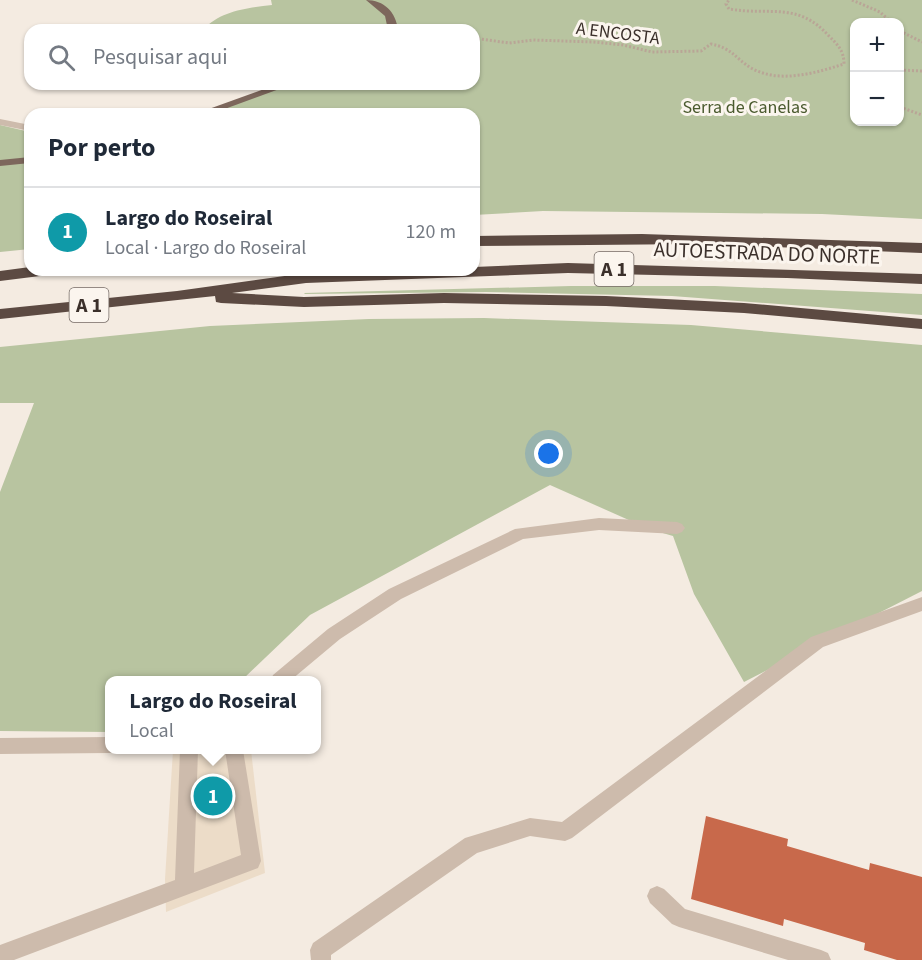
<!DOCTYPE html>
<html lang="pt">
<meta charset="utf-8">
<style>
:root{--surface:#fff;--page:#f6f6f7;--text:#1f2937;--muted:#747a83;--line:#e0e1e3;--accent:#2563eb}
body{margin:0;font-family:"Source Sans 3",sans-serif;background:var(--page);color:var(--text)}
.controls{position:absolute;right:18px;top:18px;display:grid;overflow:hidden;border-radius:12px;box-shadow:0 2px 4px #0004}
.controls button{width:54px;height:54px;display:grid;place-items:center;padding:0;border:0;border-bottom:2px solid var(--line);background:var(--surface);color:var(--text);font:30px sans-serif}
.you{position:absolute;left:549px;top:454px;width:21px;height:21px;margin:-15px;border:4px solid #fff;border-radius:50%;background:#1a73e8;box-shadow:0 0 0 9px #1a73e833}
.badge{display:grid;place-items:center;width:39px;height:39px;border-radius:50%;background:var(--accent);color:#fff;font-size:20px;font-weight:700}
.pin{position:absolute;translate:-50% -50%;border:3px solid #fff;box-shadow:0 2px 6px #0006}
.popup{position:absolute;left:105px;top:676px;width:216px;height:78px;box-sizing:border-box;display:grid;place-content:center;border-radius:12px;background:var(--surface);filter:drop-shadow(0 2px 4px #0005);font-size:20px;white-space:nowrap;color:var(--muted)}
.popup b{font-size:22px;color:var(--text)}
.popup::after{content:'';position:absolute;left:50%;top:100%;margin-left:-12px;border:12px solid transparent;border-top-color:var(--surface)}
.list{margin:0;padding:0;list-style:none}
h2{display:flex;justify-content:space-between;align-items:center;height:78px;margin:0;padding:0 24px;font-size:26px}
h2 small{font-size:20px;font-weight:400;color:var(--muted)}
.list li{display:grid;grid-template-columns:39px 1fr auto;gap:18px;align-items:center;box-sizing:border-box;height:90px;padding:0 24px;border-top:2px solid var(--line)}
.list b{display:block;font-size:22px;white-space:nowrap}
.list p{margin:0;font-size:20px;white-space:nowrap;color:var(--muted)}
.list em{font-size:20px;font-style:normal;color:var(--muted)}
.icon{flex:none;width:33px;height:33px;fill:none;stroke:currentColor;stroke-width:2;stroke-linecap:round;stroke-linejoin:round}
.map{position:relative;flex:none;width:922px;height:960px;overflow:hidden}
.search{position:absolute;background:var(--surface);box-shadow:0 2px 4px #0004;left:24px;top:24px;width:456px;height:66px;display:flex;align-items:center;gap:15px;box-sizing:border-box;padding:0 21px;border-radius:18px;color:var(--muted);font-size:22px}
.panel{position:absolute;background:var(--surface);box-shadow:0 2px 4px #0004;left:24px;top:108px;width:456px;height:168px;border-radius:18px}
.map>svg:first-child{display:block}
</style>
<div class="map">
<svg width="922" height="960" viewBox="0 0 922 960">
<rect width="100%" height="100%" fill="#f4ebe1"/>
<g fill="#b8c4a0" fill-rule="evenodd">
<path d="M271,0H922V219L822,214L543,211L474,215V114H207L291,84H474V30H203C220,11 247,8 272,5ZM854,22H900V122H854Z"/>
<path d="M0,125L30,132V249L0,252Z"/>
<path d="M571,286H715L922,294V315L672,296L486,292L305,294L304,293Z"/>
<path d="M484,318L691,325L922,345V591L744,682L694,594L673,536L649,529L550,485L310,615L242,680H110L109,732L0,731V492L34,403H0V347L210,326L369,319Z"/>
</g>
<path fill="#ecdcc8" d="M173,750H251L265,873L166,912L165,879Z"/>
<path fill="#c8694b" d="M706,816L788,839L787,846L869,870L870,863L922,877V960H897L864,950L865,943L784,919L783,926L691,899Z"/>
<g fill="none" stroke-linecap="round" stroke-linejoin="round">
<g stroke="#b9a596" stroke-width="3" stroke-dasharray="2 2" stroke-linecap="butt">
<path d="M852,0L880,12L891,22"/>
<path d="M900,31L922,42"/>
<path d="M474,38L509,43L533,40L594,42L623,45L652,52L701,51L711,44C732,48 735,58 751,68C780,84 815,73 844,64C844,51 838,45 829,36C797,1 771,16 729,9L726,4L729,0"/>
<path d="M900,70L922,71"/>
<path d="M900,107L922,115"/>
</g>
<g fill="#cdbbac" fill-rule="evenodd">
<path d="M0,119L30,125V131L0,125Z"/>
<path d="M599,518L677,522L682,524L685,528L682,532L677,534L599,530L523,539L401,599L340,639L291,680H271L273,675L328,629L389,589L515,529Z"/>
<path d="M922,597V611L823,647L572,838L565,841L530,836L477,853L331,955V960H311L310,950L313,943L465,838L530,818L562,822L811,637Z"/>
<path d="M110,737V750H117L110,753L0,754V738Z"/>
<path d="M180,750H198L194,873L241,855L225,750H243L261,861L258,868L14,960H0V945L175,880Z"/>
<path d="M657,886L664,889L685,909L821,950L828,953L831,960H788L679,927L672,924L650,903L647,896L650,889Z"/>
</g>
<g fill="#7d675c" fill-rule="evenodd">
<path d="M366,0C384,0 396,12 398,30H388L385,16Z"/>
<path d="M278,84H293L211,114H195Z"/>
<path d="M30,157V163L0,166V160Z"/>
</g>
<g fill="#5c4a42" fill-rule="evenodd">
<path d="M642,234L922,243V253L698,244L474,246V236Z"/>
<path d="M568,263L922,274V284L787,278L568,273L306,283L232,293L304,297L444,293L606,296L744,303L922,319V329L744,313L606,306L444,303L304,307L221,303L216,302L215,296L0,319V309L177,291L306,273L474,270V267Z"/>
<path d="M30,267V270H56L48,275L0,281V271Z"/>
</g>
</g>
<g text-anchor="middle" stroke-width="6" stroke-linejoin="round" paint-order="stroke">
<g font-size="18" fill="#3b302b" stroke="#fbf5ee">
<text transform="translate(618 33) rotate(7)" y="6">A ENCOSTA</text>
</g>
<g font-size="18" fill="#4a5a2e" stroke="#fbf5ee">
<text x="745" y="113">Serra de Canelas</text>
</g>
<g fill="#fbf5ee" stroke="#756b66" stroke-width="1.5">
<rect x="594.5" y="252" width="39" height="34" rx="4.5"/>
<rect x="69.5" y="288" width="39" height="34" rx="4.5"/>
</g>
<g font-size="20" font-weight="bold" fill="#3b302b">
<text x="614" y="276">A 1</text>
<text x="89" y="312">A 1</text>
</g>
<g font-size="21" fill="#3b302b" stroke="#fbf5ee">
<text transform="translate(767 253) rotate(2)" y="7">AUTOESTRADA DO NORTE</text>
</g>
</g>
</svg>
<div class="controls">
<button>+</button>
<button>−</button>
</div>
<div class="you"></div>
<div class="pin badge" style="left:213px;top:796px;background:#0f9aa8">1</div>
<div class="popup"><b>Largo do Roseiral</b>Local</div>
<div class="search"><svg class="icon" aria-label="search" viewBox="0 0 24 24"><circle cx="10" cy="10" r="6"/><path d="M15 15l6 6"/></svg>Pesquisar aqui</div>
<section class="panel">
<h2>Por perto<small></small></h2>
<ul class="list">
<li><span class="badge" style="background:#0f9aa8">1</span><div><b>Largo do Roseiral</b><p>Local · Largo do Roseiral</p></div><em>120 m</em></li>
</ul>
</section>
</div>
